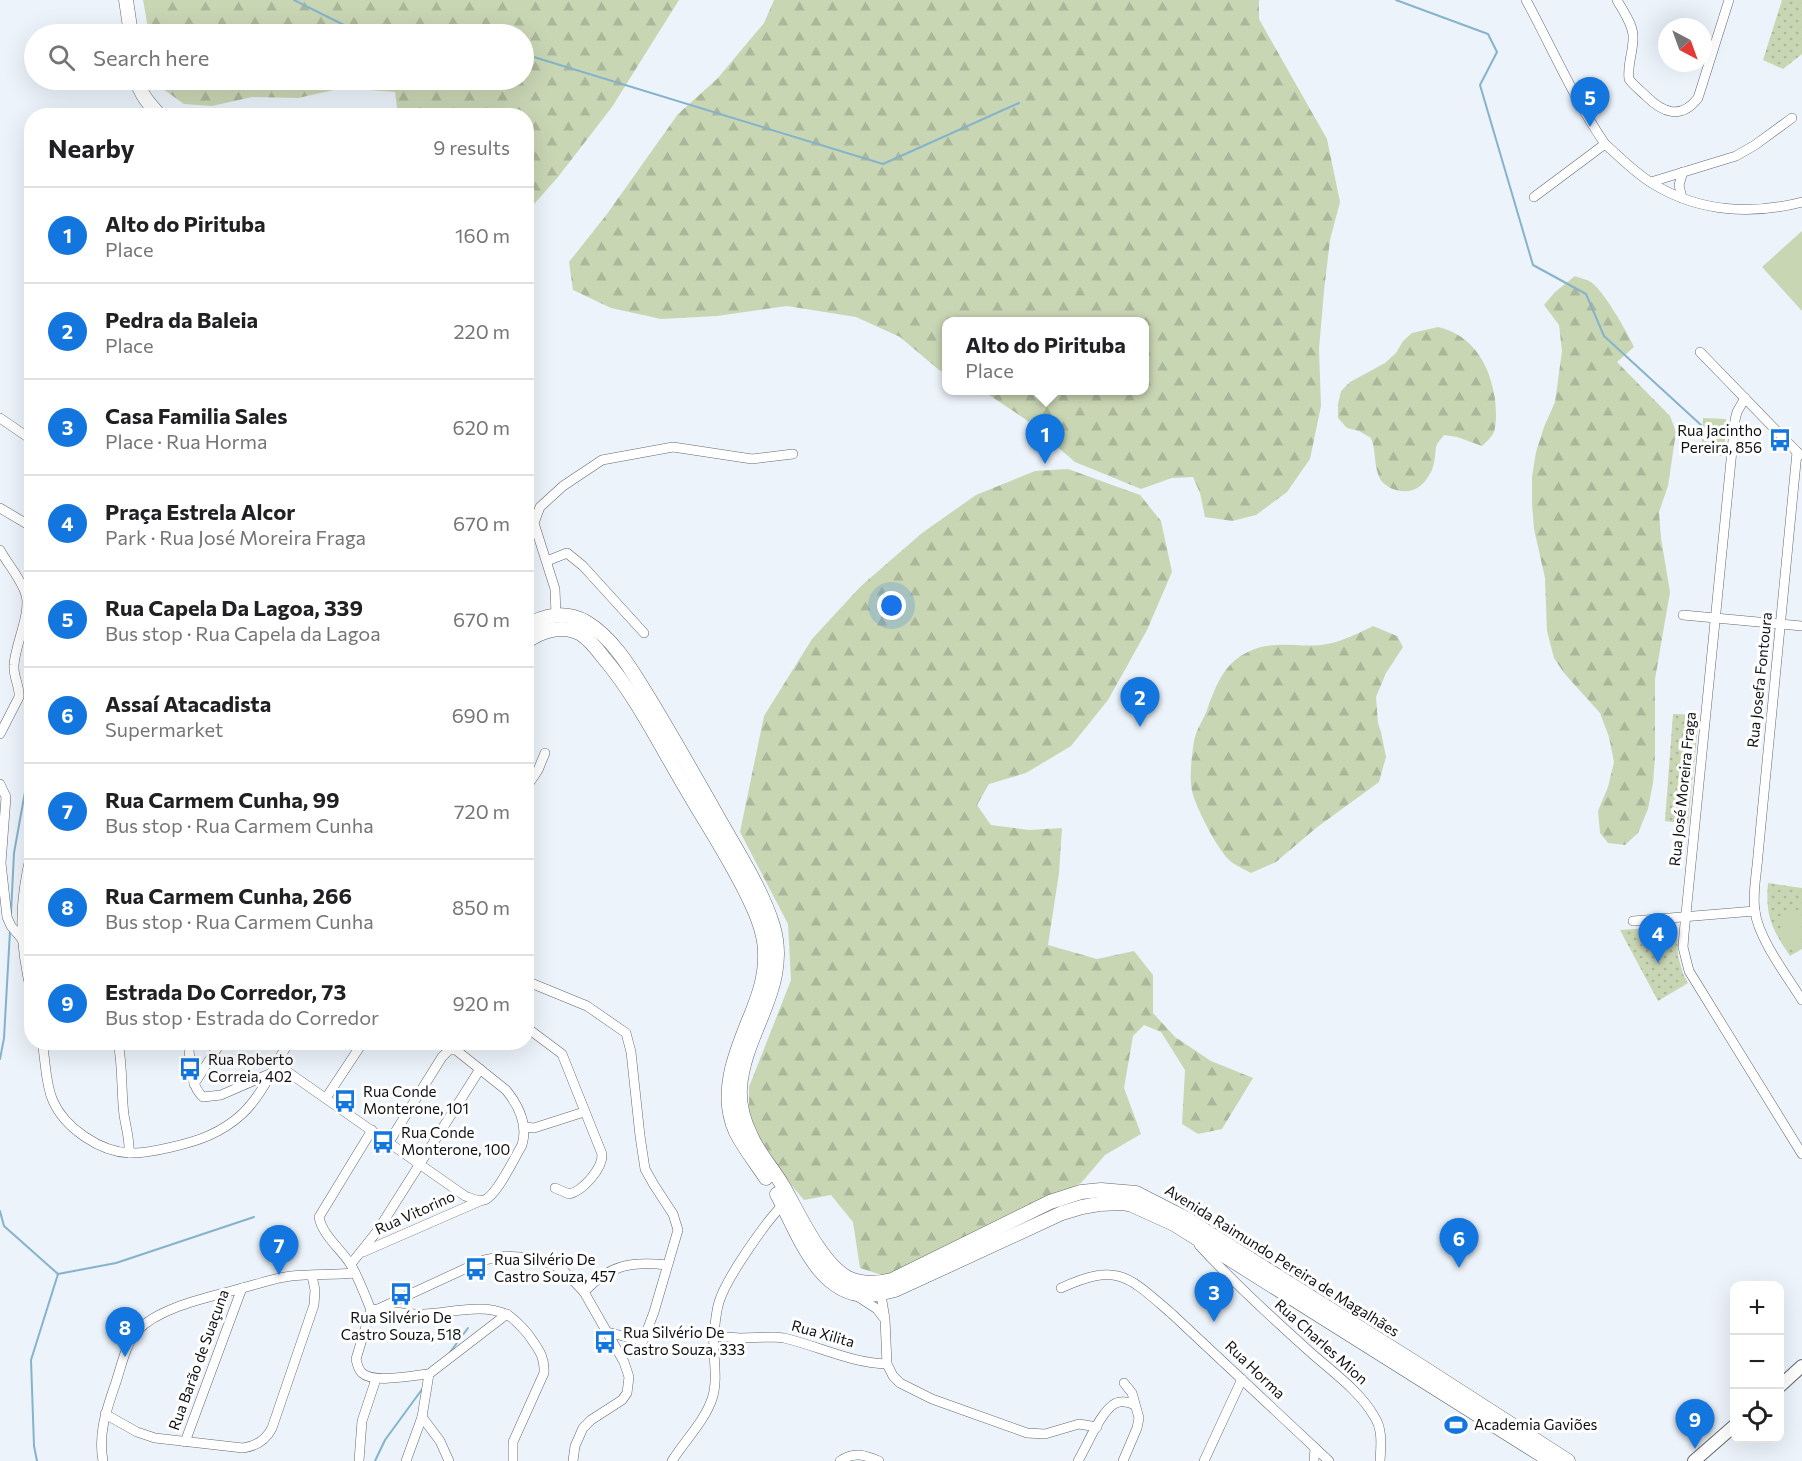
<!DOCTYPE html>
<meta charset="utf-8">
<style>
:root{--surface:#fff;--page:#f2f2f2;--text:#202124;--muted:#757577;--line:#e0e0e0;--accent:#1276de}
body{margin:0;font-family:Commissioner,sans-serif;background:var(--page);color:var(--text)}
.controls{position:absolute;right:18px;bottom:18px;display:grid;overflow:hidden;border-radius:12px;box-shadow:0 6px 24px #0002}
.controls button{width:54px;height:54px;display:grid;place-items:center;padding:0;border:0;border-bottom:2px solid var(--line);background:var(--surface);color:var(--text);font:30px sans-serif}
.compass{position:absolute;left:1658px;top:18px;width:54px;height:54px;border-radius:50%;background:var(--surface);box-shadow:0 6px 24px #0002;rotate:139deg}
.you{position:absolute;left:892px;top:606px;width:21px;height:21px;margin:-15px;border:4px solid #fff;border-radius:50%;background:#1a73e8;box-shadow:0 0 0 9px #1a73e833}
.badge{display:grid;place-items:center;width:39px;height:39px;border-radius:50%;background:var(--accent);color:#fff;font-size:20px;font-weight:700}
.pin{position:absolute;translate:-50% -50px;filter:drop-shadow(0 2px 3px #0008)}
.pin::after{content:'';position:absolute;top:32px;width:21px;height:18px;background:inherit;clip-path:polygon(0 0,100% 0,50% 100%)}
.popup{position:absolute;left:942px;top:317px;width:207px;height:78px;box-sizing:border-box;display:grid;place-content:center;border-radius:12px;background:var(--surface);filter:drop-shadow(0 2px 4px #0005);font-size:20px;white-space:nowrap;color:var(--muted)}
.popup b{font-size:22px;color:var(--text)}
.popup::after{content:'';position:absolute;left:50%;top:100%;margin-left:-12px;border:12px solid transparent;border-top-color:var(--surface)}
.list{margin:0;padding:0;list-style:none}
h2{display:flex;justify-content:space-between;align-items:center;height:78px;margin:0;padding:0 24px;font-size:26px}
h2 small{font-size:20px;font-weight:400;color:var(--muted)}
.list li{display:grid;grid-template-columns:39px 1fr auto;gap:18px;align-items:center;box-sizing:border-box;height:96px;padding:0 24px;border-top:2px solid var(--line)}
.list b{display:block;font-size:22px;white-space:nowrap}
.list p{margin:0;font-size:20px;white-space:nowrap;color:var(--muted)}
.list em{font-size:20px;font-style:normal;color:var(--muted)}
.icon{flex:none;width:33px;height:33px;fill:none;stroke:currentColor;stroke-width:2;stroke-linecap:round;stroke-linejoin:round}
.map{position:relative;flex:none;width:1802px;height:1461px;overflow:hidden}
.search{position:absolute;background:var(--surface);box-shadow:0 6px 24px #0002;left:24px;top:24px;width:510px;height:66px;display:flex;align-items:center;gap:15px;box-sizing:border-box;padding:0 21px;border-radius:33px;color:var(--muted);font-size:22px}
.panel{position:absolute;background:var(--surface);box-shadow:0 6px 24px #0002;left:24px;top:108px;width:510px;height:942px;border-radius:24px}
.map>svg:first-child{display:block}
</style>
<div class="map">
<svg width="1802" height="1461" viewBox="0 0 1802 1461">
<defs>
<pattern id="forest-firs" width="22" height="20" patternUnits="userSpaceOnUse" patternTransform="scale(1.5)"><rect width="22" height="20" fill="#c9d6b4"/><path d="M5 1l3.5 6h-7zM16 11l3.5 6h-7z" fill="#abb79a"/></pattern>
<pattern id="park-dots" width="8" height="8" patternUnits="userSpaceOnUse" patternTransform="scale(1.5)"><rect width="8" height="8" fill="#c9d6b4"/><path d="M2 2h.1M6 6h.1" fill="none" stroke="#abb79a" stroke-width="1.8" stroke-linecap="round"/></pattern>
</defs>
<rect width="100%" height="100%" fill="#ecf3fa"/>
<g fill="url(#forest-firs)">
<path d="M143,0H679L612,107L558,177L527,212L526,116L398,115L395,92L343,88L298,98L252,97L212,106L184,104L163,89L159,80H524V34H149Z"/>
<path d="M774,0H1259V19L1327,139L1340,202L1330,240L1324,291L1319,349L1321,406L1310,459L1287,492L1256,515L1232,521L1205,517L1200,493L1193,477L1172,478L1141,489L1075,462L1025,419L983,391L1144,390V322H946V373L939,370L900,337L856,317L787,306L717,316L661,319L611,308L573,290L569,262L607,214L678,114L717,79L764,23Z"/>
<path d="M1575,276C1579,278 1585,279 1589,281C1602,287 1627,332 1634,347L1617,362L1670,416L1676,432L1668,486L1659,512L1661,538L1670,592L1655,679V757L1653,783L1648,809L1638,833L1625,845L1608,843L1600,833L1598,811L1608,787L1614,762L1609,737L1600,713L1564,673L1554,658L1547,631L1545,578L1534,529L1532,504V477L1536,452L1544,427L1555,402L1562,351L1559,325L1544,305L1555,292Z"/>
<path d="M1438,327C1473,335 1490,365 1495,399C1496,409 1497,422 1494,432C1492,437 1486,442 1482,446L1457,437L1444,435C1441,439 1437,443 1436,447C1435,455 1435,462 1432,470C1428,478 1422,487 1413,490C1400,494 1382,488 1378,474C1374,462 1376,451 1371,438L1359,431L1347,428L1338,418V404L1341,391L1350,382L1385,363L1396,353L1403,341L1412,333Z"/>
<path d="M1068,469L1140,495L1161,521L1172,572L1147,630L1108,700L1071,746L1026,773L989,784L977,805L991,825L1029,830L1062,828L1059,873L1048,945L1097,959L1134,951L1153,975V1013L1175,1037L1211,1061L1253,1078L1222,1129L1198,1134L1182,1124L1185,1070L1161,1032L1144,1025L1133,1036L1124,1088L1141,1134L1105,1155L1081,1183L888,1277L860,1268L853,1222L831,1195L804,1200L768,1158L757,1137L749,1114V1087L791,980L788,924L740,832L764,716L812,639L861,586L922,533L976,495L1035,471Z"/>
<path d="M1373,626L1397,636L1403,647L1386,673L1376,697L1378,723L1381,732L1386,757L1379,782L1316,828L1276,862L1251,873C1244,869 1234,865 1228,859C1216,846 1196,808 1192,791C1189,776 1192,755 1194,741C1196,729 1205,718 1208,707C1217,683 1225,662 1250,651C1275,639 1302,649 1327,644C1343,641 1359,633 1373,626Z"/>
</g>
<g fill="url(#park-dots)">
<path d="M1782,0H1802V54L1783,69L1763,60Z"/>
<path d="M1673,714L1699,715L1688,824L1665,821Z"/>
<path d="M1768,883L1802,888V949L1790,956C1772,929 1765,917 1768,883Z"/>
<path d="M1677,926L1678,956L1683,974L1688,983L1658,1001L1620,930Z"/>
</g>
<g fill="#c9d6b4">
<path d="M1802,231V311L1762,267Z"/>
<path d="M1703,418L1726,419L1724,456L1701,455Z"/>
<path d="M1800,910L1802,946L1784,947L1782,911Z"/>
</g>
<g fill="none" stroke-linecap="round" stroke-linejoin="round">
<g stroke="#85b3cb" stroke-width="2">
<path d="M294,0L362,34"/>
<path d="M1396,0L1488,34L1497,52L1480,85L1533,265L1586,294L1604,336L1701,425"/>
<path d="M524,54L883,164L1019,103"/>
<path d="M11,913L14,853L32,753"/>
<path d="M0,1059L4,1038L10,931"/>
<path d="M0,1211L4,1226L58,1274L31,1360L34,1446L37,1461"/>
<path d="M58,1274L116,1263L254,1217"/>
<path d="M448,1355L468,1328"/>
<path d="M375,1461L385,1440L423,1388"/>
</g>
<g stroke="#64696f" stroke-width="10">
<g id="minor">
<path d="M1526,0C1552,48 1574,99 1605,144C1621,158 1636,174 1655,185C1700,212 1752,215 1802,202"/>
<path d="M1617,0C1623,11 1632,23 1633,35C1634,50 1627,64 1629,79C1633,85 1640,90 1646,96C1663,113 1681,120 1698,98L1729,0"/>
<path d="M1651,182L1736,156L1755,145L1792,118"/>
<path d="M1534,197L1605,144"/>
<path d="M1682,198L1679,185L1683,172"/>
<path d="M1700,352L1800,455"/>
<path d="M1745,398L1737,412L1735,420L1684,934L1683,947L1689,971L1802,1154"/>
<path d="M0,418L32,440"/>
<path d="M1797,452L1758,855C1757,872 1752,894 1755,911C1758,938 1787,976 1802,1000"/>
<path d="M0,508L32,527"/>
<path d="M0,550C8,565 21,578 26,595C31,614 15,645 14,665C13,677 20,686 19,697L0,734"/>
<path d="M547,561L567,553L583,566L644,633"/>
<path d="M556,615L555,589L534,523L540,507L563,486L602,460L673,447L752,459L793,454"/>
<path d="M1683,615L1802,626"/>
<path d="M30,782L32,796"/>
<path d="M0,784L6,797L1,863L7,917L11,926L22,939"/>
<path d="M526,788L538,770L545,753"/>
<path d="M32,850C18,904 19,942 32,996"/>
<path d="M1633,921L1755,911"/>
<path d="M526,981L587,1006L626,1033L631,1052L640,1136L645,1169L654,1185L673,1214L678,1230L654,1312L643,1341L607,1332"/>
<path d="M526,1027L562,1054L602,1154C603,1168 583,1191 569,1194L555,1188"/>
<path d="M42,1042C46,1062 45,1083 53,1101C65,1128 100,1152 130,1153C148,1154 193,1143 210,1135C221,1130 232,1123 241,1115C262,1096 274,1066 289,1042"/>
<path d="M118,1042C123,1067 121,1091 124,1115C126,1128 130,1140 129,1153"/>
<path d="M188,1042C191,1060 189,1085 203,1097L221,1095L269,1074"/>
<path d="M275,1063L465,1196C471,1198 478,1202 484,1200C496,1197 515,1157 522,1145C528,1125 519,1106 506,1090L456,1050H449L442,1057L389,1142"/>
<path d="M194,1084L221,1042"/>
<path d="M326,1098L363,1042"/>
<path d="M525,1127L534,1128L584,1112"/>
<path d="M1199,1245C1234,1283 1271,1317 1309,1351C1330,1370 1360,1391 1374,1416C1383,1429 1381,1446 1380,1461"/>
<path d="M363,1252L480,1201"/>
<path d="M351,1264L378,1230L480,1069"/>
<path d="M1061,1288C1118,1262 1128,1276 1172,1314L1329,1461"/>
<path d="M880,1289L885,1319L887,1364L893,1376L900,1383L932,1399L1027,1433L1045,1434L1079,1424L1097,1427"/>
<path d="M584,1292C609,1265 631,1261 667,1265"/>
<path d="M857,1296L877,1309L883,1317"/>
<path d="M378,1309C394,1312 409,1315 424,1314C449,1313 483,1303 506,1314C513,1317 528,1333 532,1340C540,1351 545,1359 544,1373L513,1442V1461"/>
<path d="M371,1310L378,1309L484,1260L505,1256L536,1258L562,1269L584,1292L624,1362L629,1377L627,1393L622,1400L591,1420L583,1428L575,1446L573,1461"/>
<path d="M371,1310C365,1295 359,1279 351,1265C342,1250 322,1235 319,1217L372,1130"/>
<path d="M371,1310L356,1359C357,1364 358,1369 362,1373C374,1384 413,1375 429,1374"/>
<path d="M714,1336L740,1338L774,1337L784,1338C818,1346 851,1363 887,1364"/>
<path d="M105,1414L137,1432L155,1438L243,1448C257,1446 266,1440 272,1428L314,1305L315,1290L312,1276"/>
<path d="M422,1417L440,1441L449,1461"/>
<path d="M185,1442L242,1288"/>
<path d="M103,1461C98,1434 106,1411 115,1385C121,1368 125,1345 137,1331C160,1306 212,1297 242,1288C259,1284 274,1278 291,1276C312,1274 334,1275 355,1273"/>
<path d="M359,1461L362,1421L376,1379"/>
<path d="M406,1461L422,1417L429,1374L507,1314"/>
<path d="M672,1461C685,1440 704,1422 712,1399C719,1378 712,1355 714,1334C715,1324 716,1312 719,1302C726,1279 767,1219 785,1203"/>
<path d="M840,1461C854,1451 865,1455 879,1461"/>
<path d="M1078,1461C1087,1446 1101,1410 1116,1403C1123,1400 1129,1402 1135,1405"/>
<path d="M1123,1461L1137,1428L1139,1418L1132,1393L1124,1383"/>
<path d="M1204,1461L1242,1379"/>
<path d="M1314,1461L1315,1448"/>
</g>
</g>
<g stroke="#64696f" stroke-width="14">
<g id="secondary">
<path d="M1780,1386L1802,1366"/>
<path d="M1694,1461L1734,1426"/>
</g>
</g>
<g stroke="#64696f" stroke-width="15">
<g id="primary">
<path d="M126,0L131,34"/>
<path d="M137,80C140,94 150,105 160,116"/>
<path d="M526,627C544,614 567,611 586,622C613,638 631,669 647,695C669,731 690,768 711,805C731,842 761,886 773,926C791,987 744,1031 740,1088C739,1104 744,1122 751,1136C759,1154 773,1169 783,1186C798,1212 821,1264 848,1278C862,1285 876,1284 892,1280L1050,1202L1081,1192L1101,1190L1136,1193L1185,1218L1419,1365L1568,1461"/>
<path d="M526,642C542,630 563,624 581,634C590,640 597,649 603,657C638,698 662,749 690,795C711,831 735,867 752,905C759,920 765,937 765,953C766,975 759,995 751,1015C736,1052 718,1093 736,1132C744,1148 756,1163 766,1178"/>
<path d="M777,1194C797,1230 817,1295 867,1295C877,1295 886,1292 895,1290L1062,1213L1082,1207L1099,1204L1123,1203L1132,1205L1174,1224L1551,1461"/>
</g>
</g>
<use href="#minor" stroke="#fff" stroke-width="9"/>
<use href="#secondary" stroke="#fff" stroke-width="12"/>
<use href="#primary" stroke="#fff" stroke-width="14"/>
</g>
<defs>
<g id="bus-bare" transform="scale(1.8)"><path d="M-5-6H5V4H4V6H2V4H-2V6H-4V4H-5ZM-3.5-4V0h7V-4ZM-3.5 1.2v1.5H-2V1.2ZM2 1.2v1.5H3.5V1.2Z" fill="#1276de" stroke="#fff" stroke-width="2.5" paint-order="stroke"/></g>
<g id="stadium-bare" transform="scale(1.8)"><path d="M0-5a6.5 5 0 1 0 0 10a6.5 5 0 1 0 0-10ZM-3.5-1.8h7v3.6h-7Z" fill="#1276de" stroke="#fff" stroke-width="2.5" paint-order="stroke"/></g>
</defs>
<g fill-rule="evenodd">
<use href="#bus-bare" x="1780" y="440"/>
<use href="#bus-bare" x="190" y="1069"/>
<use href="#bus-bare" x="345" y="1101"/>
<use href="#bus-bare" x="383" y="1142"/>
<use href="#bus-bare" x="476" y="1269"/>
<use href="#bus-bare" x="401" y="1294"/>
<use href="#bus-bare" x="605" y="1342"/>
<use href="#stadium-bare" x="1456" y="1425"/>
</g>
<g text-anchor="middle" stroke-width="6" stroke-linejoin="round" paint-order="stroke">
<g font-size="15" fill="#0f1113" stroke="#fff" text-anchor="start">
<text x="1762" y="436" text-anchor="end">Rua Jacintho<tspan x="1762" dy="17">Pereira, 856</tspan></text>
<text x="208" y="1065">Rua Roberto<tspan x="208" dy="17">Correia, 402</tspan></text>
<text x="363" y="1097">Rua Conde<tspan x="363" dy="17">Monterone, 101</tspan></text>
<text x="401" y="1138">Rua Conde<tspan x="401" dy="17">Monterone, 100</tspan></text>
<text x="494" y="1265">Rua Silvério De<tspan x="494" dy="17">Castro Souza, 457</tspan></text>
<text x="401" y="1323" text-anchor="middle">Rua Silvério De<tspan x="401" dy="17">Castro Souza, 518</tspan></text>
<text x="623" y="1338">Rua Silvério De<tspan x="623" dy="17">Castro Souza, 333</tspan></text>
<text x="1474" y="1430">Academia Gaviões</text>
</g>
<g font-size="15" fill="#0f1113" stroke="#fff">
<text transform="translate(1760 680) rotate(-84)" y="5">Rua Josefa Fontoura</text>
<text transform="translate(1683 789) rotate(-84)" y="5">Rua José Moreira Fraga</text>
<text transform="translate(415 1213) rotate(-24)" y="5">Rua Vitorino</text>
<text transform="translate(1282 1261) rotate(32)" y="5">Avenida Raimundo Pereira de Magalhães</text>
<text transform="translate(823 1334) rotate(16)" y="5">Rua Xilita</text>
<text transform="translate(1321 1342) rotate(42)" y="5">Rua Charles Mion</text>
<text transform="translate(199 1360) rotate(-70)" y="5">Rua Barão de Suaçuna</text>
<text transform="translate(1255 1370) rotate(44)" y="5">Rua Horma</text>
</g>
</g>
</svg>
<div class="controls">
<button>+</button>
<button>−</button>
<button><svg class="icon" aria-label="locate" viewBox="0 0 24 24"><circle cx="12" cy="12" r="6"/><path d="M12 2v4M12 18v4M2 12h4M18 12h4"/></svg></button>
</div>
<svg class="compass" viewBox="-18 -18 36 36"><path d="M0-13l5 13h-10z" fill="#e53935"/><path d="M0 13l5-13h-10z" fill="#757577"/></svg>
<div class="you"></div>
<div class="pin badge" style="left:1045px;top:464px">1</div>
<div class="popup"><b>Alto do Pirituba</b>Place</div>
<div class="pin badge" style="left:1140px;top:727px">2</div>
<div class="pin badge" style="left:1214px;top:1322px">3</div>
<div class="pin badge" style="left:1658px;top:963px">4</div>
<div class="pin badge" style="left:1590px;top:127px">5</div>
<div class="pin badge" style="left:1459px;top:1268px">6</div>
<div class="pin badge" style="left:279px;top:1275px">7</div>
<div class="pin badge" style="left:125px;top:1357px">8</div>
<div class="pin badge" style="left:1695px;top:1449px">9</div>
<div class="search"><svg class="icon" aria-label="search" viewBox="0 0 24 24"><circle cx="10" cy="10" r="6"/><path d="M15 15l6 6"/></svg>Search here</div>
<section class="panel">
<h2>Nearby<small>9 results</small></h2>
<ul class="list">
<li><span class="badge">1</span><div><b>Alto do Pirituba</b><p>Place</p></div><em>160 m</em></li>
<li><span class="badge">2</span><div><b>Pedra da Baleia</b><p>Place</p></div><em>220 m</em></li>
<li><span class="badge">3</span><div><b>Casa Familia Sales</b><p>Place · Rua Horma</p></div><em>620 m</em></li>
<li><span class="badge">4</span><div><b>Praça Estrela Alcor</b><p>Park · Rua José Moreira Fraga</p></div><em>670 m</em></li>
<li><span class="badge">5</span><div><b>Rua Capela Da Lagoa, 339</b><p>Bus stop · Rua Capela da Lagoa</p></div><em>670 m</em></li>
<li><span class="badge">6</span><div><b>Assaí Atacadista</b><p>Supermarket</p></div><em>690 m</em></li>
<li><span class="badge">7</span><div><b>Rua Carmem Cunha, 99</b><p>Bus stop · Rua Carmem Cunha</p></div><em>720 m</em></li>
<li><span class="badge">8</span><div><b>Rua Carmem Cunha, 266</b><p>Bus stop · Rua Carmem Cunha</p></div><em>850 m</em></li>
<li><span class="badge">9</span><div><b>Estrada Do Corredor, 73</b><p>Bus stop · Estrada do Corredor</p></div><em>920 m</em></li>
</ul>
</section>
</div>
